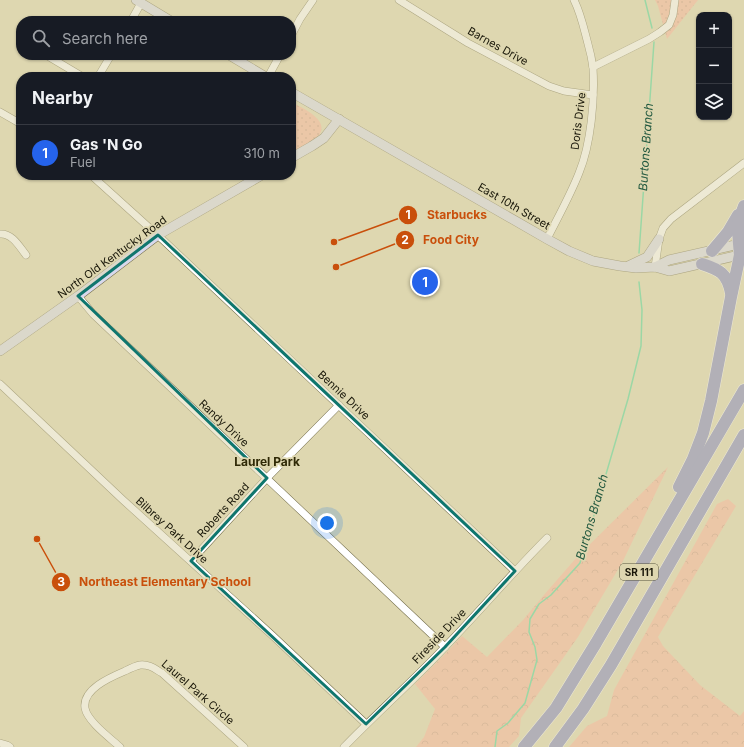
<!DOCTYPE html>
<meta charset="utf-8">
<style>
:root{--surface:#171b24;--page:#242831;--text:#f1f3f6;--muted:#9ea1a6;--line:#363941;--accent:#2563eb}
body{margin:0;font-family:Inter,sans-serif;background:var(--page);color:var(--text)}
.controls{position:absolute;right:12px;top:12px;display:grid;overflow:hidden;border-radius:8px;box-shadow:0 1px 3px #0004}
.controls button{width:36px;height:36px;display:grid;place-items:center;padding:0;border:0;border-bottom:1px solid var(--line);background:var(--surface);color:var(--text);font:20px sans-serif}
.you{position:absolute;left:327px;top:523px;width:14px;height:14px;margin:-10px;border:3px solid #fff;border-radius:50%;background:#1a73e8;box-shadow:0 0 0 6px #1a73e833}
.badge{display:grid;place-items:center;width:26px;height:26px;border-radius:50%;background:var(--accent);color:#fff;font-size:13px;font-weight:700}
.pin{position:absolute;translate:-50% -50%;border:2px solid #fff;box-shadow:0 1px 4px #0006}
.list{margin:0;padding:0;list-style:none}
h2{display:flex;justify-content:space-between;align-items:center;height:52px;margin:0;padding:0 16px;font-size:17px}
h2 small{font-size:13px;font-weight:400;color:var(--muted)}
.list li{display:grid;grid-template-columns:26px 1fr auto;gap:12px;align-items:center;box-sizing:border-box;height:56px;padding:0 16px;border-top:1px solid var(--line)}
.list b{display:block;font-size:15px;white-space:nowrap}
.list p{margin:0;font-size:13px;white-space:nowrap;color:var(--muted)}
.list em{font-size:13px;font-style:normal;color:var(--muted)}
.icon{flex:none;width:22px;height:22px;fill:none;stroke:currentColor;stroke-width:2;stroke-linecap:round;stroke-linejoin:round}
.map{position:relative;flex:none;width:744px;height:747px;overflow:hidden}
.search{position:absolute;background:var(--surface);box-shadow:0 1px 3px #0004;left:16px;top:16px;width:280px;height:44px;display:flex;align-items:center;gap:10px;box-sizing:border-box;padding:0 14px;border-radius:16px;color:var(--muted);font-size:15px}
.panel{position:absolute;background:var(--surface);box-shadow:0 1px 3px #0004;left:16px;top:72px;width:280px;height:108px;border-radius:16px}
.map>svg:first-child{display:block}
</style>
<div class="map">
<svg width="744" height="747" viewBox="0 0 744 747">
<defs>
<pattern id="grass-dots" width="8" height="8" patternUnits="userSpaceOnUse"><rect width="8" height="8" fill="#fbb49b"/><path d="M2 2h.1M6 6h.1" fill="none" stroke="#d69a84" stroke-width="1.8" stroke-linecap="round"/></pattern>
<pattern id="forest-crowns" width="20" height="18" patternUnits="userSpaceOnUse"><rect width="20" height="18" fill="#fbb49b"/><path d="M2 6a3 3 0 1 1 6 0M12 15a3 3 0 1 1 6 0" fill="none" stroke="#d69a84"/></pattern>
</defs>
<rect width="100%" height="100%" fill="#ded7b0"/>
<g fill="url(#grass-dots)">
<path d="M655,0H698L667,39L658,6Z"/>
<path d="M291,102C302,108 332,120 318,137C314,141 297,150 291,154Z"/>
</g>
<g fill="url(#forest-crowns)">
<path d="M668,467L623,561L578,637L521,718L519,736L509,747H416L424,737L435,709L415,684L446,653L462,636L487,657L523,620L543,596L577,557Z"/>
<path d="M728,499L736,506L658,637L663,646L700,685L740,716L744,711V747H569L587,726L607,716L614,690L717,504Z"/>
</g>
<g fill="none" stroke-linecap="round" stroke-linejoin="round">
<g stroke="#4ad897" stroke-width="1.5">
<path d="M645,0L652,28"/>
<path d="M639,253L654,42"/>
<path d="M495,747L497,731L508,723L525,703L537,660L535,647L529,632L530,619L539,604L551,595L580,563L628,399L641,346L642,310L639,282"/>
</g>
<g stroke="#726c49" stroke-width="8">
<g id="street">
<path d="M399,0L468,43L549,86L564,91L593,95"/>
<path d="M131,21L141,3"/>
<path d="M291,36L300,19L313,0"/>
<path d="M46,55L83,77"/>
<path d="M593,67L649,39L660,32L669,25L673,15L675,0"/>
<path d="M98,77L111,55"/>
<path d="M268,77L280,55"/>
<path d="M0,112L21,124"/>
<path d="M91,175L164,241L515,571"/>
<path d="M0,234C12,233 19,246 26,255"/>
<path d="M547,239C558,217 570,196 579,173C591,144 595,99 593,68C592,60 590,51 588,44C584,29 581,14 574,0"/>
<path d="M655,267L659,239L663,228L671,219L744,163"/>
<path d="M78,296L93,314L445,647"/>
<path d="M0,384L123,500L273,636L366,724"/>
<path d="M191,561L267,478L339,405"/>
<path d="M0,743L7,745L10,747"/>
<path d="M120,747C110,738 87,721 85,708C82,689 111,677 125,671C129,669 135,666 140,665C149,664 155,669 162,673L244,747"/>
<path d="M344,747C377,713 413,681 445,647C480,611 512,573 547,538"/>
</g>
</g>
<g stroke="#726c49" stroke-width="10">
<g id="secondary">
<path d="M136,0L171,21"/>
<path d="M229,55L266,77"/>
<path d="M291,92L547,239L569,251L593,261L620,266L636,268L655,267L669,271L744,254"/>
<path d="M291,158L312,146L324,138L339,119"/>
<path d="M628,266L647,257L659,239"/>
<path d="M655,267L669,260L744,243"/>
<path d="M0,351L78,296L158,235L262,175"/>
</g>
</g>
<g stroke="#fff" stroke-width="13">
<g id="highway">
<path d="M712,251L728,232L738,215"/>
<path d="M702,264C720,270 727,273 731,293"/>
<path d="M679,487L693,459L703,433L711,401L731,297L740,255L738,232L739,220L744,206"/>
<path d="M524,747L556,708L596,643L744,390"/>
<path d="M555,747L583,709L611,665L744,435"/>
</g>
</g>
<use href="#street" stroke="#fff" stroke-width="7"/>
<use href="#secondary" stroke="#d8d9ec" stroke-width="9"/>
<use href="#highway" stroke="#7c81bf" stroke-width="12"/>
</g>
<path d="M0 0H744V747H0ZM158,235L515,571L445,647L366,724L191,561L267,478L78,296Z" fill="#ded7b0" fill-opacity=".55" fill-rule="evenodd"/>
<path fill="none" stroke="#0f766e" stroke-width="3" stroke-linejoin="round" d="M158,235L515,571L445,647L366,724L191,561L267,478L78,296Z"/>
<g text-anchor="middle" stroke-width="3.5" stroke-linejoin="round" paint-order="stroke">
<rect fill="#ded7b0" stroke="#53503a" stroke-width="1" x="620" y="564" width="38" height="16" rx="3"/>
<g font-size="10" font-weight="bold" fill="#181608">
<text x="639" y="576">SR 111</text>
</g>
<g font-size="11" fill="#181608" stroke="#ded7b0">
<text transform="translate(498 46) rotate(29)" y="4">Barnes Drive</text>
<text transform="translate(578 121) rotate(-83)" y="4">Doris Drive</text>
<text transform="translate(514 206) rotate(30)" y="4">East 10th Street</text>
<text transform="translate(112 257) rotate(-36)" y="4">North Old Kentucky Road</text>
<text transform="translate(344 395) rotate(43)" y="4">Bennie Drive</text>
<text transform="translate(224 423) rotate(43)" y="4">Randy Drive</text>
<text transform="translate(223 510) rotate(-47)" y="4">Roberts Road</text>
<text transform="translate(172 530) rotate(42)" y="4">Bilbrey Park Drive</text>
<text transform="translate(439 636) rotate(-46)" y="4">Fireside Drive</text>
<text transform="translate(198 692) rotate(41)" y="4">Laurel Park Circle</text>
</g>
<g font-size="12" font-style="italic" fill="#245a40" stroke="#ded7b0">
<text transform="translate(646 147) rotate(-86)" y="4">Burtons Branch</text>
<text transform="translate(592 517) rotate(-74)" y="4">Burtons Branch</text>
</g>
<g font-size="12" font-weight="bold" fill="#2f2906" stroke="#ded7b0">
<text x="267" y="466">Laurel Park</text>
</g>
</g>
<path fill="none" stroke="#c94f0b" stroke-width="1.5" d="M334 242L408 215M336 267L405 240M37 539L61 582"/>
<g fill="#c94f0b" stroke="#ded7b0" stroke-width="1.5">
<circle cx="334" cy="242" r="4"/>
<circle cx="336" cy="267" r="4"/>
<circle cx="37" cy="539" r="4"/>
<circle cx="408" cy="215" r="10"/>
<circle cx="405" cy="240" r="10"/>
<circle cx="61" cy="582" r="10"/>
</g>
<g font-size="12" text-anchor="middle" font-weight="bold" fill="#fff">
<text x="408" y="219">1</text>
<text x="405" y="244">2</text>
<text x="61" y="586">3</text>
</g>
<g font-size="12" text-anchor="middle" font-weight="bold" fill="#c94f0b" stroke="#ded7b0" stroke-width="3.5" stroke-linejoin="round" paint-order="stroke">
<text x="457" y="219">Starbucks</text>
<text x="451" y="244">Food City</text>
<text x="165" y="586">Northeast Elementary School</text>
</g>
</svg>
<div class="controls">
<button>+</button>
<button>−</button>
<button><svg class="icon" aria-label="layers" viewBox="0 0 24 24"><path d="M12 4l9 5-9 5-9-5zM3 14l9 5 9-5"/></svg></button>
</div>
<div class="you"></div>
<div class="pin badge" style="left:425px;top:282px">1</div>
<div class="search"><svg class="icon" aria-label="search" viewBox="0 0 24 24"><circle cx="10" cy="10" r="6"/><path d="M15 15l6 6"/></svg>Search here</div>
<section class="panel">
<h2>Nearby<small></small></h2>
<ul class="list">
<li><span class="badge">1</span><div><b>Gas 'N Go</b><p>Fuel</p></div><em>310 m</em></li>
</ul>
</section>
</div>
